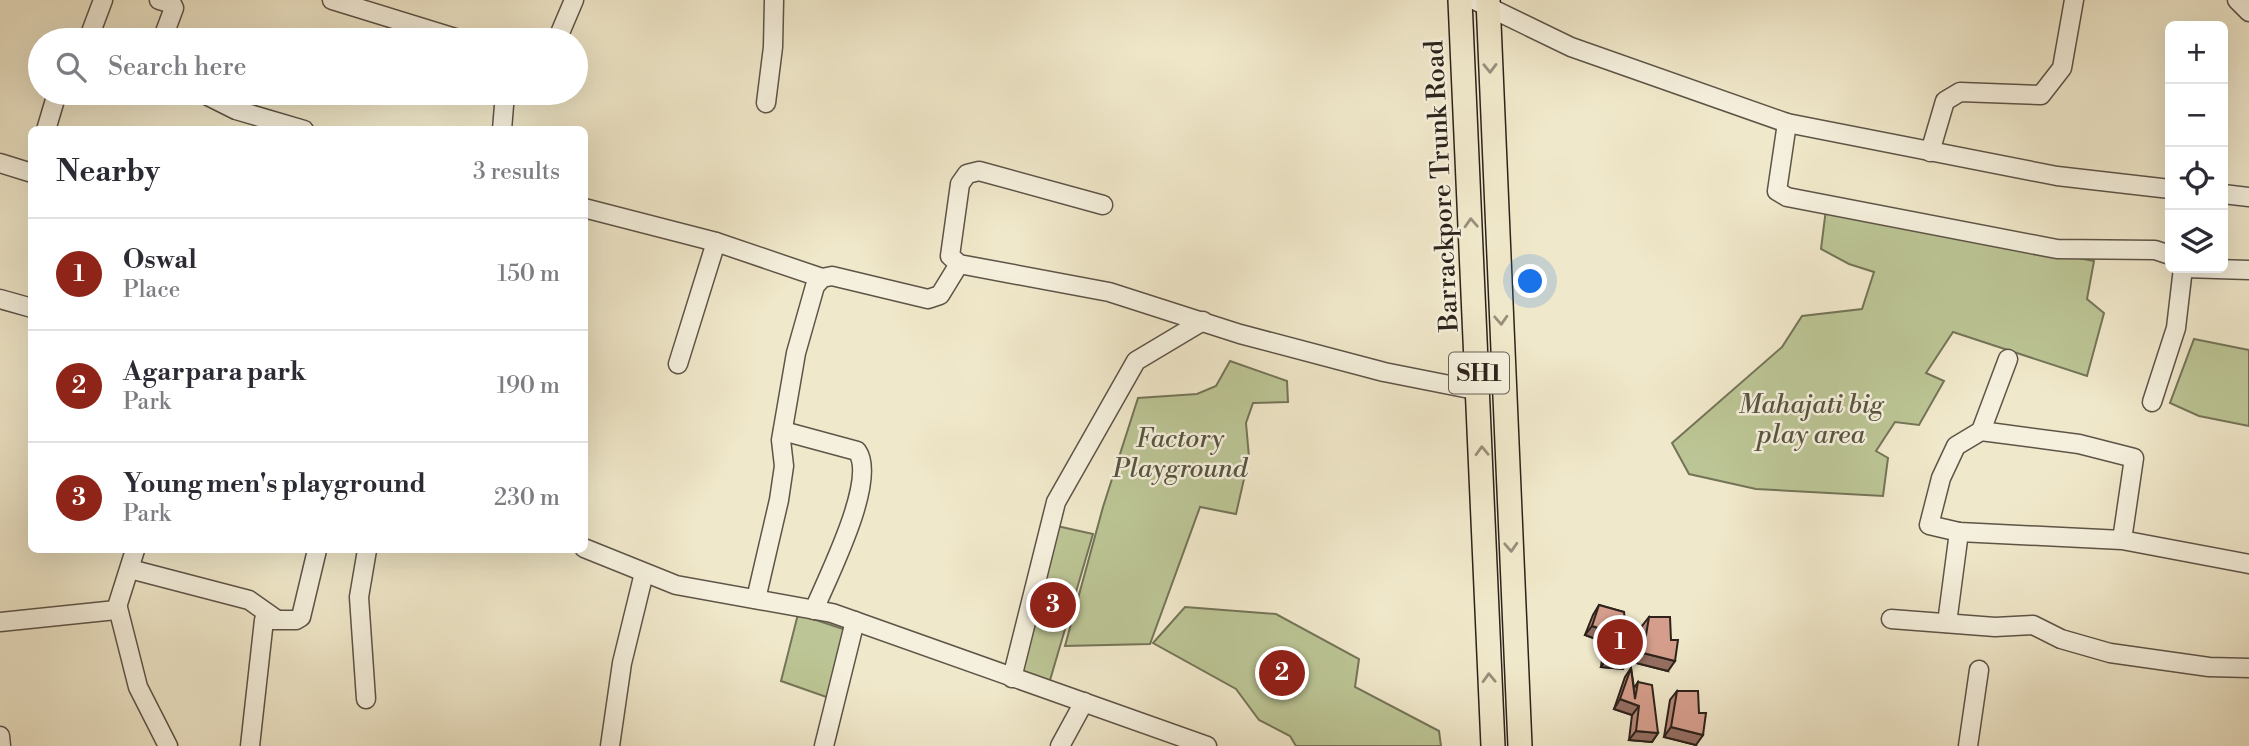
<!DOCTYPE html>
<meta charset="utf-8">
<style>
:root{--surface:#fff;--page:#f7f7f7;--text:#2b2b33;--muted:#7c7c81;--line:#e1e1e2;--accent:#8f2418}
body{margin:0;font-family:"Libre Bodoni",serif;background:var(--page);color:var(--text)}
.controls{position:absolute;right:21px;top:21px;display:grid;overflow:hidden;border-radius:10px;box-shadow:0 7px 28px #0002}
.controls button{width:63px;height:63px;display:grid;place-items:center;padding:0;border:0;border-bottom:2px solid var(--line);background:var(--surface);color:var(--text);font:35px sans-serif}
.you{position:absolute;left:1531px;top:282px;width:24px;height:24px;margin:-18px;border:5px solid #fff;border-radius:50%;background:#1a73e8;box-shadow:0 0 0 10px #1a73e833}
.badge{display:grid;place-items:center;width:46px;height:46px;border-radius:50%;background:var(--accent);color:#fff;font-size:23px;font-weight:700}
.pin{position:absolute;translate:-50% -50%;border:4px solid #fff;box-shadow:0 2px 7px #0006}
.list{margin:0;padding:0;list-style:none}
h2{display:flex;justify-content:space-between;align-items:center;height:91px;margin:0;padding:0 28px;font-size:30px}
h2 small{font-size:23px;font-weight:400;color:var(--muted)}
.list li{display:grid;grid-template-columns:46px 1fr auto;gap:21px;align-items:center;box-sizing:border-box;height:112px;padding:0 28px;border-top:2px solid var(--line)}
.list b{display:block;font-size:26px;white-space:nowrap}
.list p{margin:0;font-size:23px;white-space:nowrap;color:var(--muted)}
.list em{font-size:23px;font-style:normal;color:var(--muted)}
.icon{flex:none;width:38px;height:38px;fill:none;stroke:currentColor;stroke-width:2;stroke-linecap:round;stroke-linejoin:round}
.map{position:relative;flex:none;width:2249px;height:746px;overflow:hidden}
.search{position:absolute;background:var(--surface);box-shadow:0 7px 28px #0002;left:28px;top:28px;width:560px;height:77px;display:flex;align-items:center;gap:18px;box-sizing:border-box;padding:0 24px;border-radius:38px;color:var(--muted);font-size:26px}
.panel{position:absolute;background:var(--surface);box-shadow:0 7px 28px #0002;left:28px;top:126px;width:560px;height:427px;border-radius:10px}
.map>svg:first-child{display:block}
</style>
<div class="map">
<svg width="2249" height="746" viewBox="0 0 2249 746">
<rect width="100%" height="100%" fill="#f0e8ca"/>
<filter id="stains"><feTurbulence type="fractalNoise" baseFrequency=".00286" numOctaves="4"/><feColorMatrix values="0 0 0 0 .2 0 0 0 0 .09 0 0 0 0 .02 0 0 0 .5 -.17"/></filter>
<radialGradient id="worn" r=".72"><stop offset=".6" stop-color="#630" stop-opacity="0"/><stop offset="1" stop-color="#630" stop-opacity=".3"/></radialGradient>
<g fill="#bcc595" stroke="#747458" stroke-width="2">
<path d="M1826,209L2094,261L2087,299L2104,313L2087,376L1953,332L1926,373L1944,381L1919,425L1895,422L1876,451L1888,458L1883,496L1756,489L1689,474L1672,443L1782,347L1802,316L1862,309L1874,272L1849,264L1821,249Z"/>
<path d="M2194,339L2249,350V426L2199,416L2170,403Z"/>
<path d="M1230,361L1287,381L1288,402L1253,403L1246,423L1249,457L1236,514L1200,507L1150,644L1065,646L1103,507L1138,398L1197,394L1216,386Z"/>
<path d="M1057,526L1093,534L1048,687L1012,676Z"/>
<path d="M1185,607L1276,614L1359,659L1355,687L1439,731L1441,746H1296L1290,736L1259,720L1236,689L1153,643Z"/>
<path d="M798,614L849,631L832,699L781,681Z"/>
</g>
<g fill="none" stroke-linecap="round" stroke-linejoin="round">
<g stroke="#5e5447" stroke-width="21">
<g id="minor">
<path d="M159,0L172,4L174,8L162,40"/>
<path d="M332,0L462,40"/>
<path d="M1474,0L1571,47L1787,123L2057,176L2170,189"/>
<path d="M2237,0L2249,12"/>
<path d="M88,40L103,0"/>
<path d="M557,40L574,0"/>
<path d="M202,93L236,110L304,130"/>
<path d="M766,103L773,47L774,0"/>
<path d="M1787,123L1777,191L1787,197L2057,249L2155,250L2170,255"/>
<path d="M46,130L57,93"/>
<path d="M502,130L505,93"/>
<path d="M1930,152L1945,101L1960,92L2041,95L2062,68L2074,0"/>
<path d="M0,163L32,173"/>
<path d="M2223,194L2249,197"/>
<path d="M1103,205L979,171L967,174L960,184L950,256L959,264L1109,292L1240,334L1384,372L1480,391"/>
<path d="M584,208L716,242L822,278"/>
<path d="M2184,268L2249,270"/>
<path d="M0,299L32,308"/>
<path d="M678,364L716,242"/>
<path d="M2152,402L2176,328L2183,268"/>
<path d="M783,431L857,451C878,480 827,578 814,610"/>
<path d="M1981,431L2008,359"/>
<path d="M2122,540L2134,458L2079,444L1981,431L1956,446L1941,478L1929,525L1959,532L2122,540L2249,564"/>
<path d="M584,548L676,585L832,613L1207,746"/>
<path d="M130,569L249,600L276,619"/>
<path d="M756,599L779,500L784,466L781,440L796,353L815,286L822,278L832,276L928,299L940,295L959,264"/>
<path d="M118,608L138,687L168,746"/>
<path d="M1891,619L1995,627L2033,625L2061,639L2110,653L2209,667L2249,668"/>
<path d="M0,622L116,610L135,550"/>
<path d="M1947,623L1959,532"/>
<path d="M1012,678L1056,502L1136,361L1203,321"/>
<path d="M366,699L359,597L367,550"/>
<path d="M0,736L1,746"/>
<path d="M250,746L264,620H296L301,617L317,550"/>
<path d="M610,746L622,663L644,573"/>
<path d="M824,746L855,621"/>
<path d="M1060,746L1084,702"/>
<path d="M1968,746L1979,670"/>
</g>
</g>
<g stroke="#2d231b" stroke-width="26">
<g id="major">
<path d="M1460,0L1493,746"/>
<path d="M1488,0L1520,746"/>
</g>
</g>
<use href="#minor" stroke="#f5f0dd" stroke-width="18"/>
<use href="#major" stroke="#f0e8ca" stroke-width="23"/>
</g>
<g fill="#b78878" stroke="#2d231b" stroke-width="2">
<path d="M1599,605L1624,612L1623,669L1601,667L1604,642L1585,635L1593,615Z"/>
<path d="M1649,617L1668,671L1636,663L1642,626Z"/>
<path d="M1631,668L1634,688L1638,682L1658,733L1652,742L1629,740L1632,715L1614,709L1625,677Z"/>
<path d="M1677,691L1696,745L1664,737L1670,700Z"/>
</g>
<g fill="#956f62" stroke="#2d231b" stroke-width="2">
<path d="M1592,626L1611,632L1604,642L1585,635Z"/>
<path d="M1643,653L1675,661L1668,671L1636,663Z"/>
<path d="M1608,657L1630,659L1623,669L1601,667Z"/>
<path d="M1620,699L1639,706L1632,715L1614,709Z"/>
<path d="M1671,727L1703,735L1696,745L1664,737Z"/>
<path d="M1636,731L1658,733L1652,742L1629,740Z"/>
</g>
<g fill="#d59e8c" stroke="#2d231b" stroke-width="2">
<path d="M1599,605L1624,612L1630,659L1608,657L1611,632L1592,626Z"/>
<path d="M1649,617H1670L1671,640H1678L1675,661L1643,653Z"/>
<path d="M1631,668L1635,699L1638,682L1652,685L1658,733L1636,731L1639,706L1620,699Z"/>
<path d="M1677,691H1698L1699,713H1706L1703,735L1671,727Z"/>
</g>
<defs><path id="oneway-chevron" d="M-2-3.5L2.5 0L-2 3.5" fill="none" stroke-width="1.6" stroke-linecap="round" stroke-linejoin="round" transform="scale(1.75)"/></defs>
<g stroke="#988f7b">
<use href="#oneway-chevron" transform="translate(1490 68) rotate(89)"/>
<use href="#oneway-chevron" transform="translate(1471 223) rotate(-93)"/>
<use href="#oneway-chevron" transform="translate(1501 320) rotate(87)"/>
<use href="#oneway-chevron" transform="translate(1482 451) rotate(-92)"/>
<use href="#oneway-chevron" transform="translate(1511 547) rotate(87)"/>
<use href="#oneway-chevron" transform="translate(1489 678) rotate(-92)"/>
</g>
<g text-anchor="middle" stroke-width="5" stroke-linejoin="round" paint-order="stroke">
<rect fill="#f5f0dd" stroke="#696055" stroke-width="2" x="1449" y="352.5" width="60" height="41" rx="5"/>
<g font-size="24" font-weight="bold" fill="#2d231b">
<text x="1479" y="381">SH1</text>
</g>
<g font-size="26" fill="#2d231b" stroke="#f5f0dd">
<text transform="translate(1441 186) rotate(-93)" y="9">Barrackpore Trunk Road</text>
</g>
<g font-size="26" font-style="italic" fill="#585440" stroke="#f5f0dd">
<text x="1811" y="413">Mahajati big<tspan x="1811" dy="30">play area</tspan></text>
<text x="1180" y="447">Factory<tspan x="1180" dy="30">Playground</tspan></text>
</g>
</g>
<rect width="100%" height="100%" filter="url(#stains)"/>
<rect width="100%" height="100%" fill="url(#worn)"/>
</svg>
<div class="controls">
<button>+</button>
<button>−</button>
<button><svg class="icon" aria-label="locate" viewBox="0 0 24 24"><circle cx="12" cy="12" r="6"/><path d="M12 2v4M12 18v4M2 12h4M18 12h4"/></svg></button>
<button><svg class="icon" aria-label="layers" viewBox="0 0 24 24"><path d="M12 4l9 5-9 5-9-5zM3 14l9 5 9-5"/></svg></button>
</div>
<div class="you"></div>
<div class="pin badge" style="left:1620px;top:642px">1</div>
<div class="pin badge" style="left:1282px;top:673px">2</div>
<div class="pin badge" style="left:1053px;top:605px">3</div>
<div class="search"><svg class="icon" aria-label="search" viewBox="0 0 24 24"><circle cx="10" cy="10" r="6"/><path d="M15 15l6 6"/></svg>Search here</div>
<section class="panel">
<h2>Nearby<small>3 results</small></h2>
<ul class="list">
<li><span class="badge">1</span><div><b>Oswal</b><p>Place</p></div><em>150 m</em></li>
<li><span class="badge">2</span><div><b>Agarpara park</b><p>Park</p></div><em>190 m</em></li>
<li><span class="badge">3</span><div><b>Young men's playground</b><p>Park</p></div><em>230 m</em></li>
</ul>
</section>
</div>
